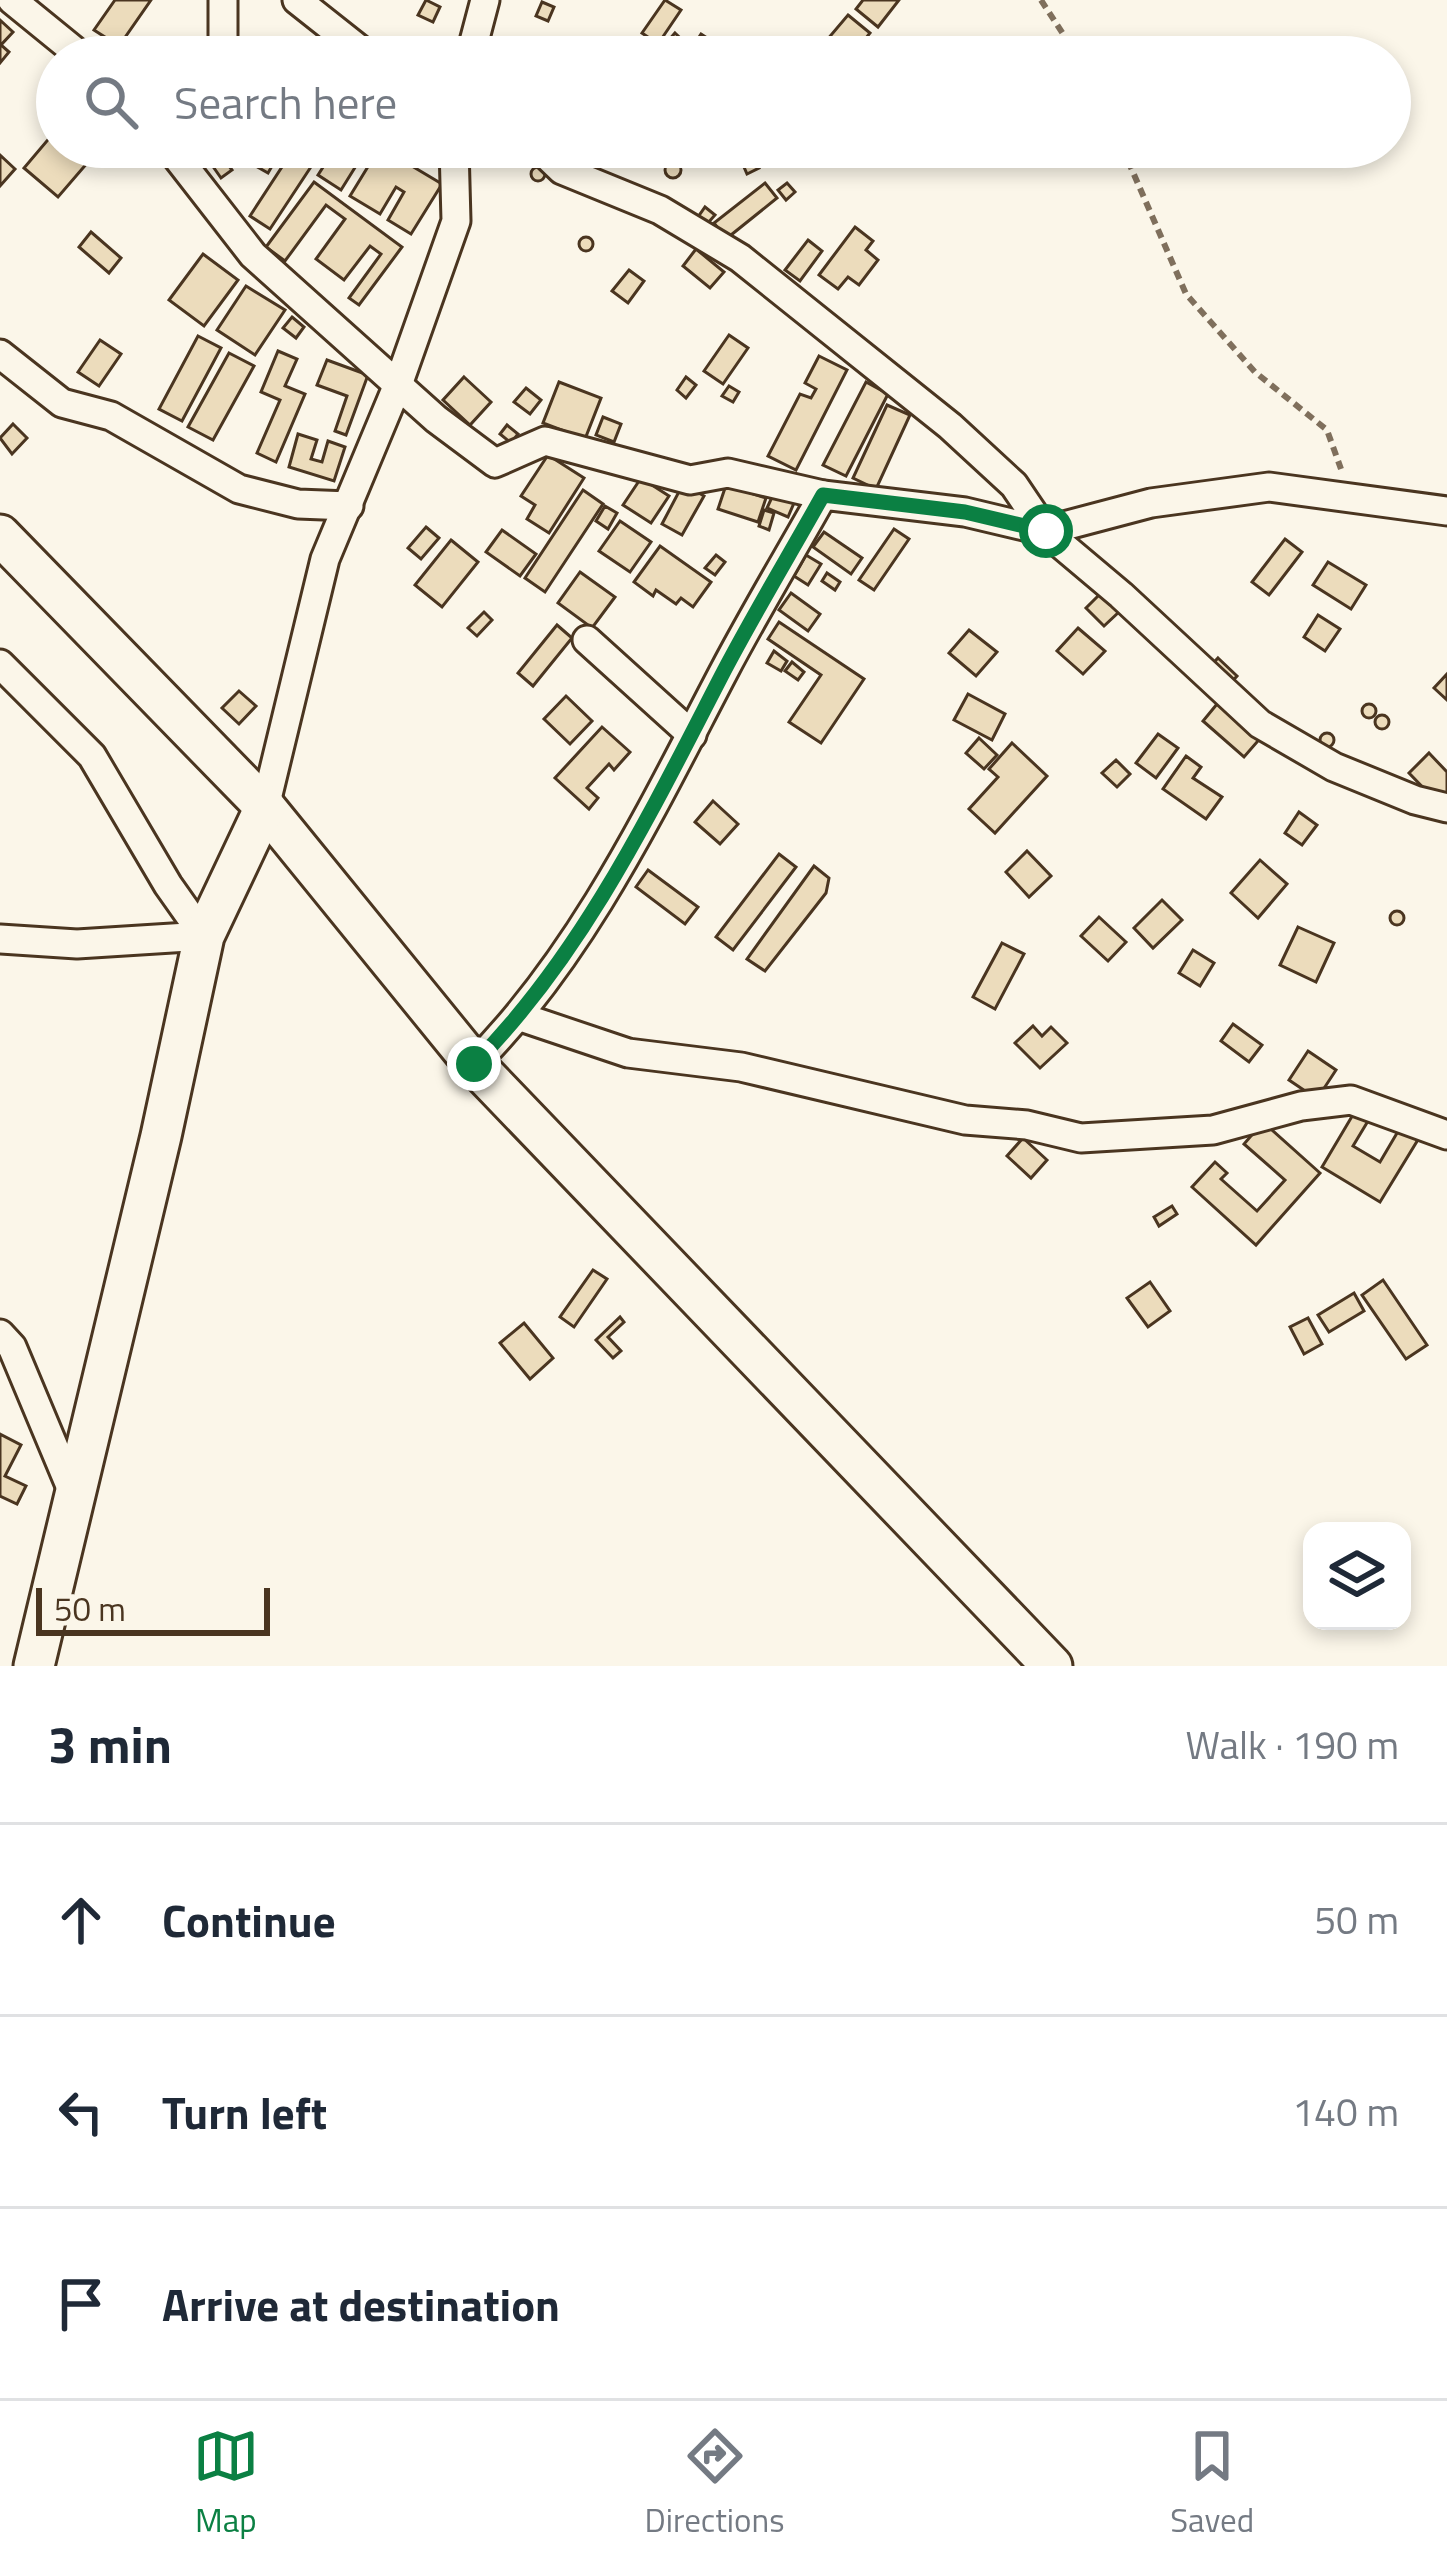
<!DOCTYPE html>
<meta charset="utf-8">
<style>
:root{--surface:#fff;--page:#f2f2f3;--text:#1f2937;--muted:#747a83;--line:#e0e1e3;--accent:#0b8043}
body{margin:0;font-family:"Titillium Web",sans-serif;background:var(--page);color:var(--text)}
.controls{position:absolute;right:36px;bottom:36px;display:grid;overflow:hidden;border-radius:24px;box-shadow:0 6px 18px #0003}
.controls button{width:108px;height:108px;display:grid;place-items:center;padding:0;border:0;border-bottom:3px solid var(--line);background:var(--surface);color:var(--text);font:60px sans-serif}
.scale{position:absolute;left:36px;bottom:30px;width:234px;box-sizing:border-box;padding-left:12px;border:6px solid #4a3520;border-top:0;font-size:33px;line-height:42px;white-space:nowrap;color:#4a3520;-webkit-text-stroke:9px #fbf6e9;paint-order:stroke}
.stop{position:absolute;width:36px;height:36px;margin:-27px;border:9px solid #0b8043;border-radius:50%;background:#fff}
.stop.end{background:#0b8043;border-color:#fff;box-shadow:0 3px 12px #0008}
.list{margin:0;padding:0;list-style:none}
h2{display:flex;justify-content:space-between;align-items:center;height:156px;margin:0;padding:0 48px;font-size:51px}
h2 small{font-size:39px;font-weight:400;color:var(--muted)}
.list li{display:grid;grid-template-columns:78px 1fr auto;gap:36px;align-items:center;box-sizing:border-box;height:192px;padding:0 48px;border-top:3px solid var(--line)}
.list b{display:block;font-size:45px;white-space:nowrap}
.list em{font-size:39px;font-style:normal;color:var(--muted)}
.icon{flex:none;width:66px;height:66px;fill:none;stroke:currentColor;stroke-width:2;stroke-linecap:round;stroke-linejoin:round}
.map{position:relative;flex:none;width:1447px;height:1666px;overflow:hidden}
.search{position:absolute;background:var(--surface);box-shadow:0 6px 18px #0003;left:36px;right:36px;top:36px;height:132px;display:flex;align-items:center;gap:30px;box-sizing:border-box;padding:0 42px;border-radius:66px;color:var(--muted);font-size:45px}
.sheet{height:732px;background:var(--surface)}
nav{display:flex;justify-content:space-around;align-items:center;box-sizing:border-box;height:168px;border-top:3px solid var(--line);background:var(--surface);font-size:33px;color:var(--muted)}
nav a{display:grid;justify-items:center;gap:6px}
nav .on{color:var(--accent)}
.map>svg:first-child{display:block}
</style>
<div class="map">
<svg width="1447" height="1666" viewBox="0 0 1447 1666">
<rect width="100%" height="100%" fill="#fbf6e9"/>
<g fill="#ecdcbc" stroke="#4a3520" stroke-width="3">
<path d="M115,0H151L119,46L94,30Z"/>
<path d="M426,0L440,7L433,22L418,15Z"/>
<path d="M665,0L681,10L658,44L642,33Z"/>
<path d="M863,0H899L878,27L856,9Z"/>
<path d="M542,2L554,7L548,21L536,16Z"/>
<path d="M848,15L870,33L851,57H844L826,41Z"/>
<path d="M0,20L13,32L1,45L9,52L0,63Z"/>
<path d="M675,33L691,48L683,57H654Z"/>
<path d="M701,34L735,56V57H686Z"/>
<path d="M57,129V147H101L58,197L24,168Z"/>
<circle cx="687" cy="154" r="8"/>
<path d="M215,147L232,170L221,178L205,155Z"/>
<path d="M253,147H283L268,173L245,160Z"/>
<path d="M295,147H324L270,229L250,216Z"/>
<path d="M336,147H354L364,153L341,190L318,175Z"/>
<path d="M380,147L442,184L411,234L388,220L404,192L396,187L380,214L350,196Z"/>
<path d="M474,147H491L485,162L470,156Z"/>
<path d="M701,147H736L716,165Z"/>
<path d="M0,155L15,169L0,186Z"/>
<path d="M753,155L759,168L747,174L741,160Z"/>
<circle cx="673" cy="170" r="8"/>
<circle cx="538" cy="174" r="7"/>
<path d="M314,182L402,247L359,305L349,298L381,254L370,246L344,280L316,259L345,219L326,205L285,261L266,247Z"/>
<path d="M765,183L777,198L726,239L714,223Z"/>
<path d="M787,183L795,192L786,200L778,190Z"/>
<path d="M705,207L715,215L707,224L698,217Z"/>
<path d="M855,227L873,241L866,250L878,260L859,285L848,277L838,289L819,275Z"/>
<path d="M91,232L121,258L109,273L79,247Z"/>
<circle cx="586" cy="244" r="7"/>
<path d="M808,240L822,251L800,281L785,270Z"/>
<path d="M696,249L724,272L710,288L683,266Z"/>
<path d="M203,254L238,280L204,326L169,300Z"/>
<path d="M629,270L644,281L628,303L612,291Z"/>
<path d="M246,286L285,310L255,355L217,330Z"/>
<path d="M292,317L304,327L296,338L283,328Z"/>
<path d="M729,335L748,348L723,384L704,371Z"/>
<path d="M198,336L221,348L182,421L159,409Z"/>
<path d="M100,340L121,354L99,386L78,372Z"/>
<path d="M278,351L297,359L285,386L305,394L276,462L257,453L280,400L261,392Z"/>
<path d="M229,353L254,366L213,440L188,427Z"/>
<path d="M819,356L847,370L796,470L768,456L800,394L811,398L816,389L805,383Z"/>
<path d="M327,360L368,375L346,435L335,431L347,396L317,385Z"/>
<path d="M464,377L491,402L470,425L443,400Z"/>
<path d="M686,377L696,385L686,398L677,390Z"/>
<path d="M559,382L601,398L585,439L543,423Z"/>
<path d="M866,382L888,394L846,476L823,465Z"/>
<path d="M729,386L739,392L733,402L722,396Z"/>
<path d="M526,388L541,400L530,414L514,402Z"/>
<path d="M887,405L910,415L876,489L853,478Z"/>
<path d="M603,417L621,424L614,442L596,435Z"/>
<path d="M13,424L27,438L12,454L0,438Z"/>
<path d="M507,425L518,434L511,443L500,434Z"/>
<path d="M298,434L317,440L311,459L322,462L328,441L345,447L334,481L289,467Z"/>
<path d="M548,455L584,478L549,533L527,519L535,505L521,496Z"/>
<path d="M641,478L669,496L651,523L623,505Z"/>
<path d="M683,484L704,496L682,535L662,524Z"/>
<path d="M726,485L766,498L758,522L718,509Z"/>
<path d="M583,490L603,504L545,592L525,578Z"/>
<path d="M773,495L794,503L788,517L767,508Z"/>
<path d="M605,506L617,513L608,529L596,521Z"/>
<path d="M764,510L774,513L769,530L759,526Z"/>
<path d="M620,521L651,542L630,572L599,551Z"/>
<path d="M426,527L439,538L421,559L408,548Z"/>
<path d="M894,529L909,539L874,590L859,580Z"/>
<path d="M502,530L536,554L520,576L486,552Z"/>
<path d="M824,532L862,558L851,574L813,547Z"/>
<path d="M1285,539L1302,552L1269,595L1252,582Z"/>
<path d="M451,540L478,562L442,607L415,585Z"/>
<path d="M660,546L711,582L693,607L681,598L676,604L656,590L653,596L634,582Z"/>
<path d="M716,555L725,562L715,575L705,568Z"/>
<path d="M806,555L821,564L808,585L794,576Z"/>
<path d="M1328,562L1366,585L1351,609L1313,585Z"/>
<path d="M580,572L615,597L592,628L558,603Z"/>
<path d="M827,573L840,582L835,590L822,581Z"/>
<path d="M791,593L820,614L808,631L779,610Z"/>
<path d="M1101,593L1120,611L1104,626L1086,608Z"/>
<path d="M484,612L492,620L477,636L468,628Z"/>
<path d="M1318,615L1340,629L1325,651L1304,637Z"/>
<path d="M779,622L864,679L821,743L789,722L821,675L768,639Z"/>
<path d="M557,625L572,638L533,686L518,673Z"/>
<path d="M1078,628L1105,651L1083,674L1057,651Z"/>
<path d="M969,630L997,652L976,676L949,653Z"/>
<path d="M774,651L787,661L781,671L767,663Z"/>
<path d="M1218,658L1237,676L1227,687L1208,669Z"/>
<path d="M792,662L804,672L798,680L785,671Z"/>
<path d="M1447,674V700L1434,688Z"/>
<path d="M239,691L256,706L239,724L222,708Z"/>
<path d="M968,694L1005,714L992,740L954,720Z"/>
<path d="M566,696L592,721L570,744L544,719Z"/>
<path d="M1222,698L1264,734L1244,757L1203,721Z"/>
<circle cx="1369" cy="711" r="7"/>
<circle cx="1382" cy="722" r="7"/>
<path d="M602,727L630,752L614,770L609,764L587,788L598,798L589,809L555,778Z"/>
<circle cx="1327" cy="740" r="7"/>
<path d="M1158,734L1178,748L1156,778L1136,763Z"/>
<path d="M979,738L997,755L984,769L966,753Z"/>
<path d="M1012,743L1047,776L995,833L969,809L998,777L989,769Z"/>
<path d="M1429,753L1447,772V794L1438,803L1409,773Z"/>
<path d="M1186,756L1201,767L1193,778L1222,797L1206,819L1163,789Z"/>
<path d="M1116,760L1130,774L1117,787L1102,773Z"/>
<path d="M713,801L738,824L720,844L695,822Z"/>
<path d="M1299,812L1317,825L1302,845L1285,833Z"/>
<path d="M1027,851L1051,876L1029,897L1006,872Z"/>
<path d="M779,854L796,867L733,950L716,937Z"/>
<path d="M1260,860L1287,884L1258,918L1231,893Z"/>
<path d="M814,866L829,878L826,893L765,971L747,959Z"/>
<path d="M648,870L698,907L685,924L636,887Z"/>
<path d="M1162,900L1182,920L1153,948L1134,928Z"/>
<circle cx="1397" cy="918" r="7"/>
<path d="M1099,917L1126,942L1108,961L1081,936Z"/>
<path d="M1298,927L1334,943L1316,982L1280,965Z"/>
<path d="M1002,943L1024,954L995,1009L973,997Z"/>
<path d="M1193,950L1214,963L1200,986L1179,973Z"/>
<path d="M1233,1024L1262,1045L1249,1062L1221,1041Z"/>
<path d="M1033,1026L1042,1036L1051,1027L1067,1043L1040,1068L1015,1043Z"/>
<path d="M1308,1051L1336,1070L1317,1099L1289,1080Z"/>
<path d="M1354,1113L1368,1121L1353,1146L1380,1162L1400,1128L1419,1138L1380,1202L1322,1167Z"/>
<path d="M1263,1122L1320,1173L1256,1245L1192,1187L1215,1162L1227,1173L1221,1179L1257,1211L1285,1180L1244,1144Z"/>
<path d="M1023,1138L1047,1160L1031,1178L1007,1156Z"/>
<path d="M1172,1206L1177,1214L1159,1226L1154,1217Z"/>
<path d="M593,1270L607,1279L574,1327L560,1317Z"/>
<path d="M1383,1280L1427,1345L1406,1359L1362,1295Z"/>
<path d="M1150,1282L1170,1311L1148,1327L1127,1298Z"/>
<path d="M1354,1293L1364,1311L1329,1332L1318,1315Z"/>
<path d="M620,1317L624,1322L608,1337L621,1351L613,1358L596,1340Z"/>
<path d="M1308,1318L1322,1344L1304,1354L1290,1327Z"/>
<path d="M524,1323L553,1358L530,1379L500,1343Z"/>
<path d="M0,1434L21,1445L5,1476L26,1486L17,1504L0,1496Z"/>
</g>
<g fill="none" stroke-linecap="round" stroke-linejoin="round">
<g stroke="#4a3520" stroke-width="33">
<g id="street">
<path d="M12,0L82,57"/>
<path d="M223,0V57"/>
<path d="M297,0L369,57"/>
<path d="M470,57L485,0"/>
<path d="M169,147L253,255L436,419L495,463L545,441L690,480L728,473L823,495"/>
<path d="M538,147L562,170L660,210L740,258L950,426L1014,485L1045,531L1121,595L1260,724L1334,767L1415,800L1447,808"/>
<path d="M0,354L62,403L111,416L239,489L298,504L349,506"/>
<path d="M587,640L692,735"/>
<path d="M0,664L92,756L168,885L204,936"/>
<path d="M265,807L325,559L399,382L456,221L454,147"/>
<path d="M0,939L77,944L204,936"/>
<path d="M521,1017L628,1053L741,1067L965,1120L1027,1125L1081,1138L1213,1130L1301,1106L1351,1100L1447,1135"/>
<path d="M474,1064C584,953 652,808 724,671C755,612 790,554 823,495L965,512L1045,531L1151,503L1269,487L1447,511"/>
<path d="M0,1334L12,1347L74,1495"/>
</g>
</g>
<g stroke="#4a3520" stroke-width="45">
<g id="secondary">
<path d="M0,535L265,807L474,1064L1052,1666"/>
<path d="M34,1666L161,1136L204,936L265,807"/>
</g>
</g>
<g stroke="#7f6f5c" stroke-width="6" stroke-dasharray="9 6" stroke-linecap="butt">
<path d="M1041,0L1078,57"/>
<path d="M1122,147L1186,294L1255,372L1327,430L1341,469"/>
</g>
<use href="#street" stroke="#fbf6e9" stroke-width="27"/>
<use href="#secondary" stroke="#fbf6e9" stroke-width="39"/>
</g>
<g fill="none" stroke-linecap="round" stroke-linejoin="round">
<path stroke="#0b8043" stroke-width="15" d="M474,1064C584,953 653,808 724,671C755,612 790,554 823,495L965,512L1046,531"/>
</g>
</svg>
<div class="controls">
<button><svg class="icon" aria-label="layers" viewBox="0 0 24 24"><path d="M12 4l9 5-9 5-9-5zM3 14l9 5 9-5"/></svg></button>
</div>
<div class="scale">50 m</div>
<div class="stop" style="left:1046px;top:531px"></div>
<div class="stop end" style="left:474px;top:1064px"></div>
<div class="search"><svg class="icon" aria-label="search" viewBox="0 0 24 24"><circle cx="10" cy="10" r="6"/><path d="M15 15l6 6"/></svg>Search here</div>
</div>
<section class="sheet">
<h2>3 min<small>Walk · 190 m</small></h2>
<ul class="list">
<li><svg class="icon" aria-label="ahead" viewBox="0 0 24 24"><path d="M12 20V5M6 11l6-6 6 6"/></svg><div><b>Continue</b></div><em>50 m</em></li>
<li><svg class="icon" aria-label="left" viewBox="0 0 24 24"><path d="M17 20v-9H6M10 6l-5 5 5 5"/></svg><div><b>Turn left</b></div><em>140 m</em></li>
<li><svg class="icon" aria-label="arrive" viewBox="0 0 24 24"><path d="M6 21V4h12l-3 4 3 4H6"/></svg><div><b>Arrive at destination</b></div></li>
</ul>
</section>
<nav>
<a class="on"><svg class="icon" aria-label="map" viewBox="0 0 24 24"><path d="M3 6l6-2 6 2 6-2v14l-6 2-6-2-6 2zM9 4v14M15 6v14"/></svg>Map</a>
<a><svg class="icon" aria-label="directions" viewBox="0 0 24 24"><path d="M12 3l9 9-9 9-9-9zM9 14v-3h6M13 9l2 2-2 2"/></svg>Directions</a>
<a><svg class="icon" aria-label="saved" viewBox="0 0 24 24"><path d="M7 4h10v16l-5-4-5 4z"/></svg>Saved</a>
</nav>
